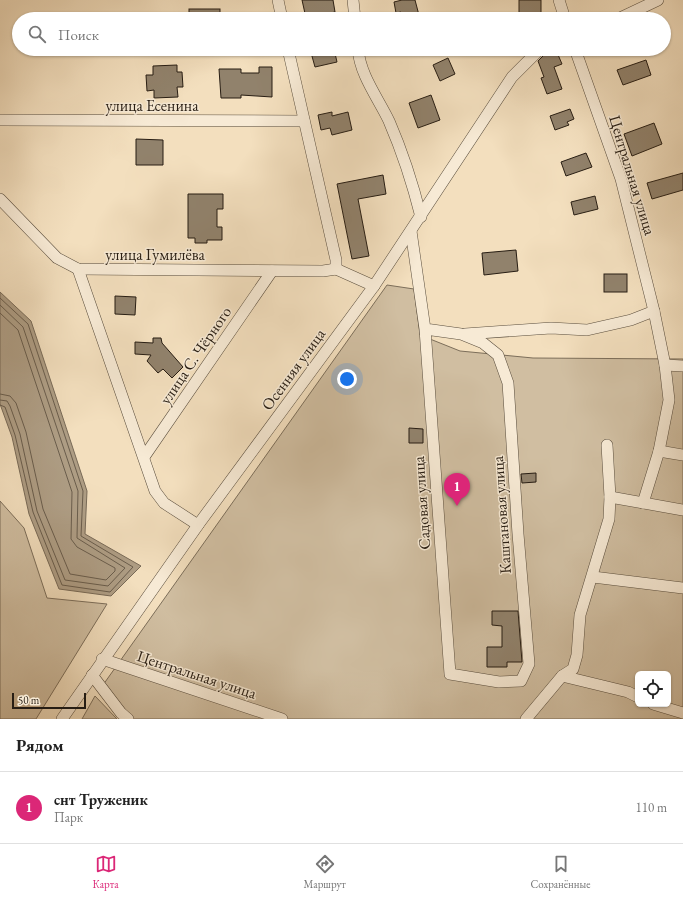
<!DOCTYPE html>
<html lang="ru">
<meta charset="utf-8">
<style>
:root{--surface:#fff;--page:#f6f6f6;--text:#222;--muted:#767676;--line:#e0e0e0;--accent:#db2777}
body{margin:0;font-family:"EB Garamond",serif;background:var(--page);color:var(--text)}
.controls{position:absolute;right:12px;bottom:12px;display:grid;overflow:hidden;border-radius:6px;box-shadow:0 1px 3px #0004}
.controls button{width:36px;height:36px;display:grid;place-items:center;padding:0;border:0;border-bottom:1px solid var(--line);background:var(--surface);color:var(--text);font:20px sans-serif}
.scale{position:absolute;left:12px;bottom:10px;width:74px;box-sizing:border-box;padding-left:4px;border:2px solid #271d13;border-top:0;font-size:11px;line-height:14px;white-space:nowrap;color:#271d13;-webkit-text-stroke:3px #f7ead5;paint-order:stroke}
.you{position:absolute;left:347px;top:379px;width:14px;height:14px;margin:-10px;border:3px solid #fff;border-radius:50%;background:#1a73e8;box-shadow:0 0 0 6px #1a73e833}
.badge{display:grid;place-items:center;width:26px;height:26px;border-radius:50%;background:var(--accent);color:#fff;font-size:13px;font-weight:700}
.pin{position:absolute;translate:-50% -33px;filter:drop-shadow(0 1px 2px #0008)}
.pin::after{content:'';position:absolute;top:21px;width:14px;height:12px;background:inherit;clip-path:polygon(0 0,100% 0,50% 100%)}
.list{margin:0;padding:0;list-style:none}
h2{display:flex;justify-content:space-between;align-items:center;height:52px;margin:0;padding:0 16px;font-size:17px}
h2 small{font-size:13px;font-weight:400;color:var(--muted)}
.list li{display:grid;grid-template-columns:26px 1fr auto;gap:12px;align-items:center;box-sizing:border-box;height:72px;padding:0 16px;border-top:1px solid var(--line)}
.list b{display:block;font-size:15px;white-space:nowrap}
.list p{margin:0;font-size:13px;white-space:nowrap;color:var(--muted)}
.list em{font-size:13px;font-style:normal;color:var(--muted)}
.icon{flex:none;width:22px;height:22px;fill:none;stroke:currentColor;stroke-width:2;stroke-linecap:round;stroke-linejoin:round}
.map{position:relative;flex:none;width:683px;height:719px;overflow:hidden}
.search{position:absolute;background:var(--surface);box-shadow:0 1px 3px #0004;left:12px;right:12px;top:12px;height:44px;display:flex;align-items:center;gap:10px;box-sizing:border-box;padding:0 14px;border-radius:22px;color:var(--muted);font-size:15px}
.sheet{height:124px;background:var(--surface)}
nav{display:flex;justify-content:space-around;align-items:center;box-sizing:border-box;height:56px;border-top:1px solid var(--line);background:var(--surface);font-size:11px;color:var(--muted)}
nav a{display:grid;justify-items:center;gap:2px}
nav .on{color:var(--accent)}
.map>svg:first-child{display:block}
</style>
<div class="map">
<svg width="683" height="719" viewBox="0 0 683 719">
<rect width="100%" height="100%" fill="#f3dfbe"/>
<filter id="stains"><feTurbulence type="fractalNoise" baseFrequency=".005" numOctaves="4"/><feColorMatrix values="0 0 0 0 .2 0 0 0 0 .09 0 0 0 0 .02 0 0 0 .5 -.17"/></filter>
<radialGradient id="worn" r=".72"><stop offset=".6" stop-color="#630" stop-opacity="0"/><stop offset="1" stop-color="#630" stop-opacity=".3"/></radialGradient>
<g fill="#d0bea1" stroke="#7c6e5a" fill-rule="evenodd">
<path d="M387,285L414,289L420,335L460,351L533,358L683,359V719H124L98,692ZM638,674H668V704H638Z"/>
<path d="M0,501L24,528L47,598L107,604L36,719H0Z"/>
<path d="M95,696L117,719H82Z"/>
</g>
<path fill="#ae9d84" stroke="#786a57" d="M0,292L31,321L87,491L85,534L141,566L111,596L59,589L29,514L12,437L0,404Z"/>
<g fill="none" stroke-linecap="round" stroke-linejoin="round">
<g stroke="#6a5d4c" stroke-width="1">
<path d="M0,298L28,324L83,491L81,536L133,567L110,592L62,585L33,512L15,435L5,407L0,405"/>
<path d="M0,305L23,327L78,491L77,538L125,568L108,586L65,580L37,511L20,434L10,406L7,401L0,400"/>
<path d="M0,313L18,330L72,492L71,539L77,547L115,568V571L106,580L70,574L43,509L26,432L16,403L10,396L0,394"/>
</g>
</g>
<g fill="#91826c" stroke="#271d13">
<path d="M302,0H333L335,12L306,18Z"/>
<path d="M402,0H415L420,19H403L401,12L396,13L394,2Z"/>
<rect x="519" y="0" width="22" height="17"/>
<rect x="189" y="9" width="31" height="10"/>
<path d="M310,49H334L337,62L315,67Z"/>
<path d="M556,50L562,64L554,67L562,89L547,94L541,78L544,77L538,61L544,55Z"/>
<path d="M448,58L455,74L440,81L433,65Z"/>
<path d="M646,60L651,75L623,85L617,70Z"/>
<path d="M177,65V72H182L183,87H177L178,97L154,98V90L147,91L146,75H153V66Z"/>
<path d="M259,67H272V97L241,95V98H221L219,69H241V73H259Z"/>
<path d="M431,95L440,120L418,128L409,103Z"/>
<path d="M570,109L574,119L567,122L569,125L555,130L550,116Z"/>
<path d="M332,112V116L348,112L352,130L332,135L330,128L321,130L318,115Z"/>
<path d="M654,123L662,144L632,156L624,134Z"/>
<path d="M136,139L163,140V165H136Z"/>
<path d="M586,153L592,167L566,176L561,162Z"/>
<path d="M683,173V190L652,199L647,183Z"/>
<path d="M383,175L386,194L358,199L369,256L352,259L337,184Z"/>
<path d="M188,194H223V209H217V227H222V240H207V243H195V238H188Z"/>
<path d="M595,196L598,209L574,215L571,202Z"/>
<path d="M516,250L518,271L484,275L482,253Z"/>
<rect x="604" y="274" width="23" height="18"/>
<path d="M115,296L136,297L135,315L115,314Z"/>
<path d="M153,338H161L162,343L183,367L172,378L163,369L158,373L147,361L151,355L135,354V342L153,343Z"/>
<path d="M409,428L423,429V443H409Z"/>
<path d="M536,473V482L522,483L521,474Z"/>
<path d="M492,611H518L522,662H507V667H487V647H502V626L492,625Z"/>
</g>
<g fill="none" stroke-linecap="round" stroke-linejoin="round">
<g stroke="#5a4e3e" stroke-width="12">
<g id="minor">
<path d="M278,0L282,19"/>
<path d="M353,0L355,19"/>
<path d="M559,0L565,19"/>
<path d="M618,19L658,0"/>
<path d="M288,49L336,260V269"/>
<path d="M358,49C360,75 378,98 389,121C402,151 413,185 421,217"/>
<path d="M575,49L621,179L654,311L665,365L669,400L659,451L643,503"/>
<path d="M0,120L304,121"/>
<path d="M0,199L57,258L78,269L323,271L336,269"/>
<path d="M411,231L425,329L450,674L499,682L521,681L529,664L518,534L508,383L498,355L483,343L461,334L425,329"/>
<path d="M78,269L155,491L164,503L198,525"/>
<path d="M336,269L374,286"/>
<path d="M465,334L551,328L587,330L631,320L654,311"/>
<path d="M665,365L683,366"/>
<path d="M659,451L683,455"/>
<path d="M144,457L272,271"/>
<path d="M610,497L683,510"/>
<path d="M593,577L683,588"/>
<path d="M102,659L282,719"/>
<path d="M92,675L121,713L128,719"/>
<path d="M562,676L628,692L638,697"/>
<path d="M653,704L683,713"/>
<path d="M62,719L198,525L374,286L512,77L540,49"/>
<path d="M526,719L562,676L573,669L577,655L580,615L609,519L610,497L607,445"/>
</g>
</g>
<use href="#minor" stroke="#f7ead5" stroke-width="11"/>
</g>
<g text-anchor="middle" stroke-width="3" stroke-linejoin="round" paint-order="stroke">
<g font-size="16" fill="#271d13" stroke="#f7ead5">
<text x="152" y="111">улица Есенина</text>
<text transform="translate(633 175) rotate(73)" y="6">Центральная улица</text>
<text x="155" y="260">улица Гумилёва</text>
<text transform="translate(195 355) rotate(-56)" y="6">улица С. Чёрного</text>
<text transform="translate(293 369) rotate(-54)" y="6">Осенняя улица</text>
<text transform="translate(421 503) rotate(-94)" y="6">Садовая улица</text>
<text transform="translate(501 515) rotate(-94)" y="6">Каштановая улица</text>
<text transform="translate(197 674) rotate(18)" y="6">Центральная улица</text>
</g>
</g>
<rect width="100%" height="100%" filter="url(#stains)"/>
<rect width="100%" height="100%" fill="url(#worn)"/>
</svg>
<div class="controls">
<button><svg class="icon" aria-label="locate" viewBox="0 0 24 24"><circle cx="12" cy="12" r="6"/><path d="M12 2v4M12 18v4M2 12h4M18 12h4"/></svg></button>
</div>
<div class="scale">50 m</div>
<div class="you"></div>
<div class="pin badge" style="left:457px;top:506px">1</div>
<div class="search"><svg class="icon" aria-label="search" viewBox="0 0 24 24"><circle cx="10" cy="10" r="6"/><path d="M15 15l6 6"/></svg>Поиск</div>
</div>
<section class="sheet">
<h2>Рядом<small></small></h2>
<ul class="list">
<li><span class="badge">1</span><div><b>снт Труженик</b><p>Парк</p></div><em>110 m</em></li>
</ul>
</section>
<nav>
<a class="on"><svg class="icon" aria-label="map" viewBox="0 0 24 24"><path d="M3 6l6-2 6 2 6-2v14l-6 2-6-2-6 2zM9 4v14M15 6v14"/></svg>Карта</a>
<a><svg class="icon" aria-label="directions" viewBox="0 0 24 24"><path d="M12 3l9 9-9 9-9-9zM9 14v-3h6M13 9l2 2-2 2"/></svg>Маршрут</a>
<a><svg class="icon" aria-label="saved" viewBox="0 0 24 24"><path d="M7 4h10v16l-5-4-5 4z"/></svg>Сохранённые</a>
</nav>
